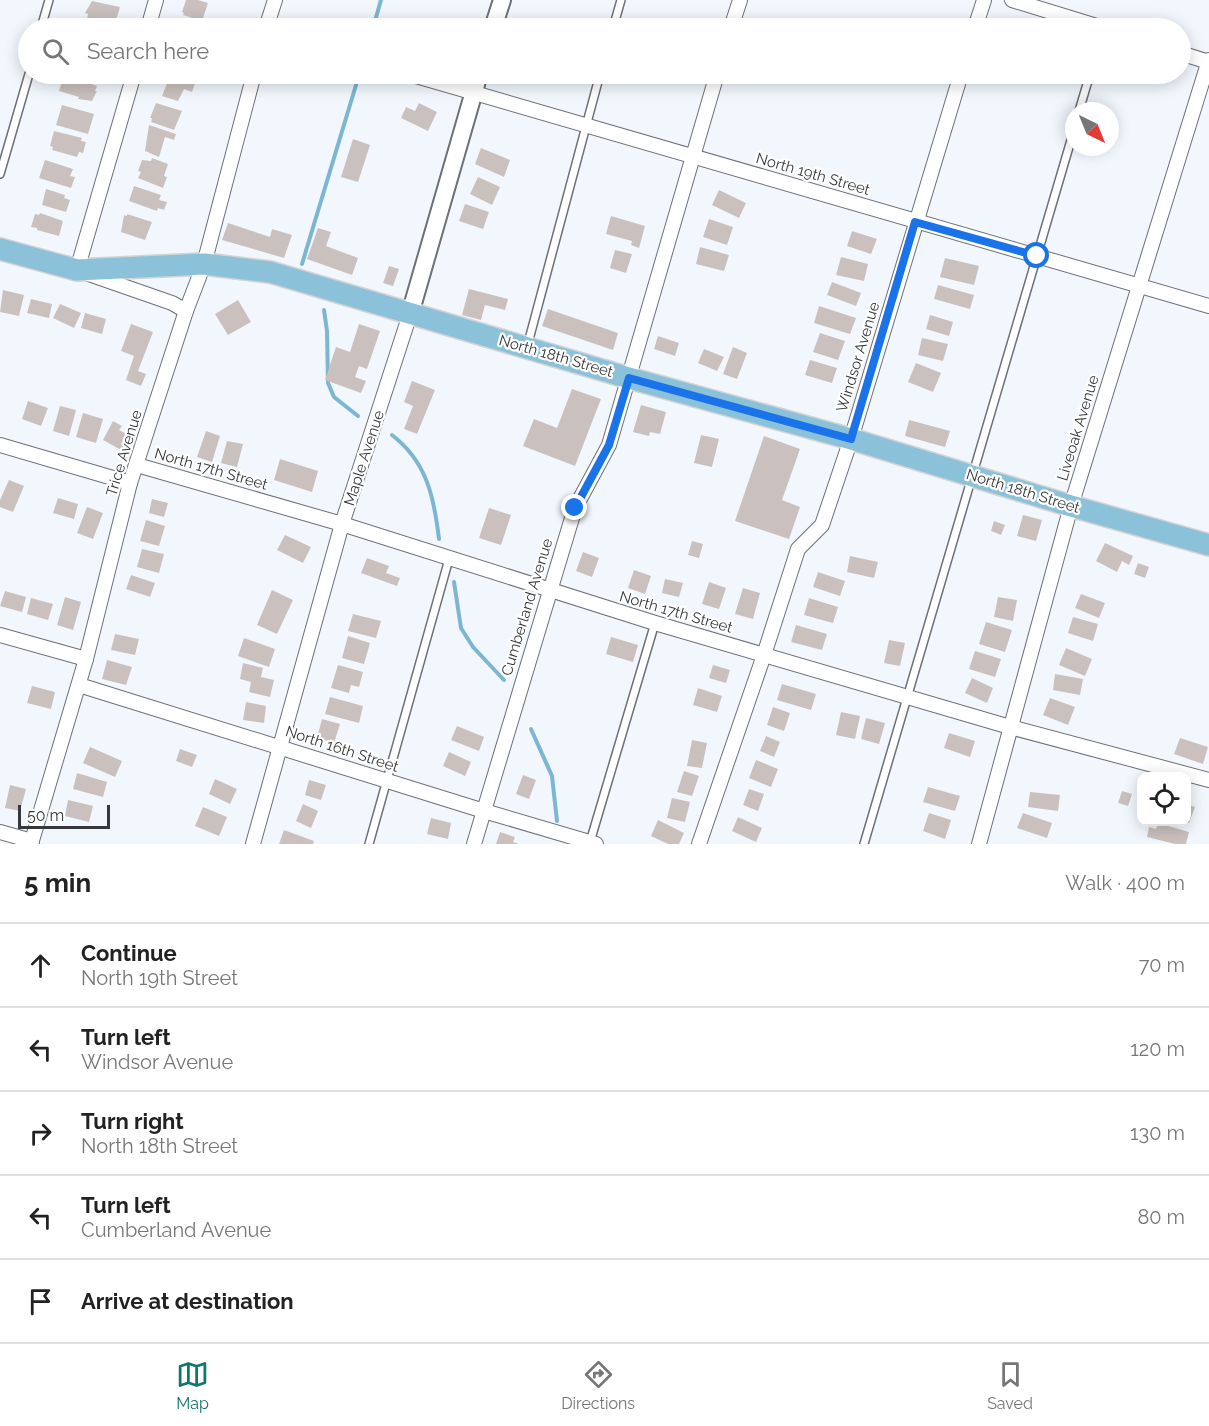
<!DOCTYPE html>
<meta charset="utf-8">
<style>
:root{--surface:#fff;--page:#f2f2f2;--text:#222;--muted:#767676;--line:#e0e0e0;--accent:#0f766e}
body{margin:0;font-family:Raleway,sans-serif;background:var(--page);color:var(--text)}
.controls{position:absolute;right:18px;bottom:18px;display:grid;overflow:hidden;border-radius:12px;box-shadow:0 3px 15px #0003}
.controls button{width:54px;height:54px;display:grid;place-items:center;padding:0;border:0;border-bottom:2px solid var(--line);background:var(--surface);color:var(--text);font:30px sans-serif}
.compass{position:absolute;left:1065px;top:102px;width:54px;height:54px;border-radius:50%;background:var(--surface);box-shadow:0 3px 15px #0003;rotate:137deg}
.scale{position:absolute;left:18px;bottom:15px;width:92px;box-sizing:border-box;padding-left:6px;border:3px solid #36383b;border-top:0;font-size:16px;line-height:21px;white-space:nowrap;color:#36383b;-webkit-text-stroke:4px #fff;paint-order:stroke}
.stop{position:absolute;width:18px;height:18px;margin:-14px;border:4px solid #1a73e8;border-radius:50%;background:#fff}
.stop.end{background:#1a73e8;border-color:#fff;box-shadow:0 2px 6px #0008}
.list{margin:0;padding:0;list-style:none}
h2{display:flex;justify-content:space-between;align-items:center;height:78px;margin:0;padding:0 24px;font-size:26px}
h2 small{font-size:20px;font-weight:400;color:var(--muted)}
.list li{display:grid;grid-template-columns:39px 1fr auto;gap:18px;align-items:center;box-sizing:border-box;height:84px;padding:0 24px;border-top:2px solid var(--line)}
.list b{display:block;font-size:22px;white-space:nowrap}
.list p{margin:0;font-size:20px;white-space:nowrap;color:var(--muted)}
.list em{font-size:20px;font-style:normal;color:var(--muted)}
.icon{flex:none;width:33px;height:33px;fill:none;stroke:currentColor;stroke-width:2;stroke-linecap:round;stroke-linejoin:round}
.map{position:relative;flex:none;width:1209px;height:844px;overflow:hidden}
.search{position:absolute;background:var(--surface);box-shadow:0 3px 15px #0003;left:18px;right:18px;top:18px;height:66px;display:flex;align-items:center;gap:15px;box-sizing:border-box;padding:0 21px;border-radius:33px;color:var(--muted);font-size:22px}
.sheet{height:498px;background:var(--surface)}
nav{display:flex;justify-content:space-around;align-items:center;box-sizing:border-box;height:84px;border-top:2px solid var(--line);background:var(--surface);font-size:16px;color:var(--muted)}
nav a{display:grid;justify-items:center;gap:3px}
nav .on{color:var(--accent)}
.map>svg:first-child{display:block}
</style>
<div class="map">
<svg width="1209" height="844" viewBox="0 0 1209 844">
<rect width="100%" height="100%" fill="#f2f7fe"/>
<g fill="none" stroke-linecap="round" stroke-linejoin="round">
<g stroke="#7db6d2" stroke-width="4">
<path d="M373,28L381,0"/>
<path d="M302,264L356,85"/>
<path d="M324,310L327,331L328,383L334,397L358,416"/>
<path d="M392,435C427,462 434,497 439,539"/>
<path d="M454,582L461,628L473,647L504,680"/>
<path d="M531,729L552,776L557,821"/>
</g>
</g>
<g fill="#cac1be">
<path d="M186,0H198L208,3L202,21L183,15L184,13L182,12Z"/>
<path d="M92,1L120,7L114,27L87,19L88,14L85,13Z"/>
<path d="M64,75L97,86L95,91H97L92,101L78,99L79,97L59,91Z"/>
<path d="M170,76L195,83L192,92L184,89L178,101L162,96Z"/>
<path d="M156,103L182,111L174,130L151,122L152,118H150Z"/>
<path d="M419,103L437,112L428,131L401,118L406,107L415,111Z"/>
<path d="M62,105L94,114L88,134L56,125Z"/>
<path d="M149,125L176,134L174,140L165,137L159,157L145,151Z"/>
<path d="M54,131L82,138L81,141L86,142L83,153L79,152L77,157L52,150L53,147L50,146Z"/>
<path d="M353,139L370,145L358,182L341,177Z"/>
<path d="M481,148L510,160L504,177L475,164Z"/>
<path d="M152,158L168,164L164,176L167,177L163,188L138,178L141,172L138,171L142,160L151,161Z"/>
<path d="M45,160L73,169L70,176L75,177L71,188L39,178Z"/>
<path d="M478,177L500,187L492,205L470,194Z"/>
<path d="M134,186L161,195L159,200L167,202L164,210L158,208L157,211L129,201Z"/>
<path d="M46,189L65,195L64,198L70,200L66,212L42,205Z"/>
<path d="M719,190L746,203L739,218L712,205Z"/>
<path d="M465,204L489,212L483,229L459,221Z"/>
<path d="M40,213L63,221L59,236L37,230V228L31,227L35,214L39,215Z"/>
<path d="M127,214L152,222L145,240L121,232L124,215L127,216Z"/>
<path d="M611,216L645,226L639,248L631,245L632,241L606,234Z"/>
<path d="M709,219L733,227L727,245L703,237Z"/>
<path d="M228,223L270,237L272,229L292,235L284,258L222,240Z"/>
<path d="M318,228L331,232L326,246L358,258L352,275L307,259Z"/>
<path d="M852,231L877,239L871,254L847,246Z"/>
<path d="M700,247L729,255L724,271L696,264Z"/>
<path d="M615,250L632,254L626,273L610,268Z"/>
<path d="M841,257L868,264L864,281L836,275Z"/>
<path d="M945,258L979,266L974,285L940,277Z"/>
<path d="M389,266L399,269L393,286L383,283Z"/>
<path d="M832,282L861,293L856,306L827,295Z"/>
<path d="M938,285L974,295L970,309L934,299Z"/>
<path d="M469,289L508,299L505,310L485,305L481,320L462,315Z"/>
<path d="M3,290L24,295L19,316L0,312Z"/>
<path d="M31,299L52,304L49,318L27,313Z"/>
<path d="M238,300L251,322L228,335L215,314Z"/>
<path d="M60,304L81,313L74,328L53,318Z"/>
<path d="M819,306L856,318L850,334L814,323Z"/>
<path d="M548,309L618,333L613,350L542,326Z"/>
<path d="M85,313L106,319L102,334L81,328Z"/>
<path d="M930,315L953,322L949,336L926,329Z"/>
<path d="M131,324L153,332L138,371L146,374L141,386L126,380L134,356L121,351Z"/>
<path d="M359,324L380,331L367,369L359,366L355,377L366,381L361,393L325,380L336,347L350,352Z"/>
<path d="M820,333L845,341L838,360L813,352Z"/>
<path d="M658,336L679,343L675,356L654,349Z"/>
<path d="M922,338L948,344L943,361L918,355Z"/>
<path d="M733,347L747,353L737,379L723,374Z"/>
<path d="M704,349L724,357L717,371L698,363Z"/>
<path d="M810,360L837,368L832,383L805,375Z"/>
<path d="M916,363L941,373L933,392L908,382Z"/>
<path d="M412,381L435,390L417,434L404,429L413,406L404,402Z"/>
<path d="M572,389L601,399L575,466L523,446L534,419L557,428Z"/>
<path d="M28,401L48,408L41,426L22,419Z"/>
<path d="M641,405L666,412L660,434L650,432L649,436L633,432Z"/>
<path d="M60,406L76,410L69,436L53,431Z"/>
<path d="M83,413L103,419L96,443L76,437Z"/>
<path d="M909,420L950,431L945,447L905,436Z"/>
<path d="M113,421L122,426L119,430L131,436L123,451L103,440Z"/>
<path d="M206,431L220,436L212,462L197,457Z"/>
<path d="M701,435L719,439L712,467L694,463Z"/>
<path d="M764,436L800,449L782,500L800,507L789,539L735,521Z"/>
<path d="M227,441L243,444L237,467L221,463Z"/>
<path d="M280,459L318,471L312,492L274,480Z"/>
<path d="M9,480L24,486L13,512L0,507V500Z"/>
<path d="M58,498L78,504L74,519L53,513Z"/>
<path d="M152,499L168,503L164,517L149,513Z"/>
<path d="M87,507L103,513L93,539L77,533Z"/>
<path d="M489,508L511,515L501,545L479,538Z"/>
<path d="M1023,515L1042,520L1036,541L1017,536Z"/>
<path d="M146,520L165,526L159,546L140,541Z"/>
<path d="M994,521L1005,525L1001,535L991,531Z"/>
<path d="M285,535L311,547L303,563L277,550Z"/>
<path d="M692,541L703,544L699,558L688,555Z"/>
<path d="M1105,543L1133,556L1129,565L1122,561L1117,572L1096,561Z"/>
<path d="M142,549L164,554L159,573L137,567Z"/>
<path d="M583,552L599,558L592,577L576,571Z"/>
<path d="M850,556L878,562L874,578L847,572Z"/>
<path d="M367,558L389,566L386,573L400,578L397,586L361,573Z"/>
<path d="M1138,563L1149,567L1145,578L1134,574Z"/>
<path d="M634,570L651,576L645,594L628,588Z"/>
<path d="M818,572L845,581L840,596L813,587Z"/>
<path d="M131,575L155,583L150,597L126,589Z"/>
<path d="M665,579L683,583L679,597L662,593Z"/>
<path d="M709,582L726,588L719,609L702,604Z"/>
<path d="M743,588L760,593L753,619L735,614Z"/>
<path d="M272,590L293,600L277,634L257,625Z"/>
<path d="M5,591L26,597L22,612L0,606Z"/>
<path d="M1081,594L1105,603L1099,618L1075,608Z"/>
<path d="M65,597L81,602L73,630L57,625Z"/>
<path d="M998,597L1017,600L1013,621L994,617Z"/>
<path d="M31,598L53,604L48,620L27,614Z"/>
<path d="M809,598L838,607L833,623L804,615Z"/>
<path d="M353,614L381,621L376,638L348,631Z"/>
<path d="M1073,617L1098,624L1093,641L1068,633Z"/>
<path d="M986,622L1012,630L1005,652L979,644Z"/>
<path d="M796,625L827,634L822,650L791,642Z"/>
<path d="M115,634L139,639L135,655L111,650Z"/>
<path d="M348,636L370,643L364,664L342,658Z"/>
<path d="M611,637L638,645L633,662L606,654Z"/>
<path d="M244,638L275,649L269,667L238,656Z"/>
<path d="M889,640L905,643L900,666L884,663Z"/>
<path d="M1066,648L1092,659L1085,676L1059,665Z"/>
<path d="M975,651L1001,659L995,677L969,669Z"/>
<path d="M107,660L132,667L126,685L102,679Z"/>
<path d="M243,663L263,668L261,677L274,680L270,697L249,692L251,682L240,679Z"/>
<path d="M338,665L363,672L359,687L351,685L349,693L331,688Z"/>
<path d="M713,665L730,670L726,683L709,678Z"/>
<path d="M1055,674L1083,679L1080,695L1053,690Z"/>
<path d="M972,678L993,688L987,703L965,693Z"/>
<path d="M782,684L816,694L811,710L777,700Z"/>
<path d="M32,686L55,692L51,709L27,703Z"/>
<path d="M698,688L722,696L717,712L693,705Z"/>
<path d="M330,697L363,706L359,723L325,714Z"/>
<path d="M1050,698L1075,707L1068,725L1043,715Z"/>
<path d="M246,702L266,706L264,723L243,720Z"/>
<path d="M773,707L790,713L784,731L767,725Z"/>
<path d="M841,712L860,716L855,739L836,735Z"/>
<path d="M866,718L885,723L879,744L861,739Z"/>
<path d="M322,719L340,724L334,743L317,738Z"/>
<path d="M457,726L484,737L479,751L451,740Z"/>
<path d="M949,733L975,741L970,757L944,748Z"/>
<path d="M766,736L780,742L774,757L760,751Z"/>
<path d="M1180,738L1208,747L1203,764L1174,754Z"/>
<path d="M692,740L707,743L702,768L687,766Z"/>
<path d="M90,747L122,761L115,777L83,763Z"/>
<path d="M180,749L197,755L192,767L176,761Z"/>
<path d="M449,752L471,762L465,776L443,766Z"/>
<path d="M756,760L778,769L771,787L749,778Z"/>
<path d="M684,771L699,776L692,796L677,792Z"/>
<path d="M77,773L107,782L103,797L73,789Z"/>
<path d="M523,775L536,780L529,799L516,794Z"/>
<path d="M215,779L237,789L230,804L209,794Z"/>
<path d="M309,780L326,785L321,800L305,795Z"/>
<path d="M10,785L26,789L20,811L5,808Z"/>
<path d="M928,787L960,796L955,811L923,802Z"/>
<path d="M749,789L764,794L758,811L743,805Z"/>
<path d="M1122,791L1132,794L1128,806L1118,803Z"/>
<path d="M1030,792L1060,795L1058,811L1028,807Z"/>
<path d="M672,798L690,802L685,822L667,818Z"/>
<path d="M68,800L93,806L89,822L65,816Z"/>
<path d="M303,804L318,811L311,828L296,821Z"/>
<path d="M1186,804L1195,807L1189,823L1186,822Z"/>
<path d="M203,807L227,817L219,836L195,826Z"/>
<path d="M929,813L951,820L945,839L923,831Z"/>
<path d="M1023,813L1052,823L1047,838L1017,828Z"/>
<path d="M738,817L762,828L756,842L732,831Z"/>
<path d="M431,818L451,823L448,839L427,834Z"/>
<path d="M658,820L684,833L679,844H668L651,836Z"/>
<path d="M1158,823L1189,832L1186,844H1175L1147,837L1149,827L1156,829Z"/>
<path d="M284,830L314,841L313,844H279Z"/>
<path d="M500,832L515,837L513,842L519,844H496Z"/>
</g>
<g fill="none" stroke-linecap="round" stroke-linejoin="round">
<g stroke="#6c7177" stroke-width="10">
<g id="service">
<path d="M41,28L49,0"/>
<path d="M613,28L621,0"/>
<path d="M1079,111L1090,74"/>
<path d="M0,174L29,74"/>
<path d="M527,347L600,74"/>
<path d="M590,842L655,623"/>
<path d="M369,844L449,559"/>
<path d="M864,844L1074,130"/>
</g>
</g>
<g stroke="#6c7177" stroke-width="16">
<g id="minor">
<path d="M1012,0L1103,28"/>
<path d="M148,28L156,0"/>
<path d="M266,28L275,0"/>
<path d="M731,28L740,0"/>
<path d="M975,28L984,0"/>
<path d="M1180,53L1209,62"/>
<path d="M134,74L77,270L172,303L186,311"/>
<path d="M409,74L1209,306"/>
<path d="M0,445L130,483"/>
<path d="M137,465L342,524L655,623L1010,727L1209,780"/>
<path d="M0,635L86,659"/>
<path d="M79,685L484,811L596,844"/>
<path d="M0,832L32,841"/>
<path d="M31,844L86,659L130,483L186,311L204,264L254,74"/>
<path d="M253,844L342,524L410,314"/>
<path d="M474,844L575,508L609,445L717,74"/>
<path d="M699,844L764,655L798,549L822,525L851,439L961,74"/>
<path d="M979,844L1071,506L1209,60"/>
</g>
</g>
<g stroke="#6c7177" stroke-width="20">
<g id="tertiary">
<path d="M493,28L502,0"/>
<path d="M410,314L479,74"/>
</g>
</g>
<g stroke="#d3d3d4" stroke-width="24">
<path id="primary" d="M0,249L77,270L204,264L270,272L629,378L851,439L1071,506L1209,545"/>
</g>
<use href="#service" stroke="#fff" stroke-width="7"/>
<use href="#minor" stroke="#fff" stroke-width="14"/>
<use href="#tertiary" stroke="#fff" stroke-width="16"/>
<use href="#primary" stroke="#8bc2d9" stroke-width="21"/>
</g>
<g fill="none" stroke-linecap="round" stroke-linejoin="round">
<path stroke="#1a73e8" stroke-width="8" d="M575,508L609,445L629,378L851,439L915,222L1037,256"/>
</g>
<g text-anchor="middle" stroke-width="4.5" stroke-linejoin="round" paint-order="stroke">
<g font-size="15" fill="#36383b" stroke="#fff">
<text transform="translate(813 174) rotate(16)" y="5">North 19th Street</text>
<text transform="translate(556 356) rotate(16)" y="5">North 18th Street</text>
<text transform="translate(858 357) rotate(-73)" y="5">Windsor Avenue</text>
<text transform="translate(1078 428) rotate(-73)" y="5">Liveoak Avenue</text>
<text transform="translate(124 453) rotate(-73)" y="5">Trice Avenue</text>
<text transform="translate(364 458) rotate(-72)" y="5">Maple Avenue</text>
<text transform="translate(211 469) rotate(16)" y="5">North 17th Street</text>
<text transform="translate(1023 491) rotate(17)" y="5">North 18th Street</text>
<text transform="translate(527 607) rotate(-73)" y="5">Cumberland Avenue</text>
<text transform="translate(676 612) rotate(16)" y="5">North 17th Street</text>
<text transform="translate(342 749) rotate(18)" y="5">North 16th Street</text>
</g>
</g>
</svg>
<div class="controls">
<button><svg class="icon" aria-label="locate" viewBox="0 0 24 24"><circle cx="12" cy="12" r="6"/><path d="M12 2v4M12 18v4M2 12h4M18 12h4"/></svg></button>
</div>
<svg class="compass" viewBox="-18 -18 36 36"><path d="M0-13l5 13h-10z" fill="#e53935"/><path d="M0 13l5-13h-10z" fill="#767676"/></svg>
<div class="scale">50 m</div>
<div class="stop" style="left:1037px;top:256px"></div>
<div class="stop end" style="left:575px;top:508px"></div>
<div class="search"><svg class="icon" aria-label="search" viewBox="0 0 24 24"><circle cx="10" cy="10" r="6"/><path d="M15 15l6 6"/></svg>Search here</div>
</div>
<section class="sheet">
<h2>5 min<small>Walk · 400 m</small></h2>
<ul class="list">
<li><svg class="icon" aria-label="ahead" viewBox="0 0 24 24"><path d="M12 20V5M6 11l6-6 6 6"/></svg><div><b>Continue</b><p>North 19th Street</p></div><em>70 m</em></li>
<li><svg class="icon" aria-label="left" viewBox="0 0 24 24"><path d="M17 20v-9H6M10 6l-5 5 5 5"/></svg><div><b>Turn left</b><p>Windsor Avenue</p></div><em>120 m</em></li>
<li><svg class="icon" aria-label="right" viewBox="0 0 24 24"><path d="M7 20v-9h11M14 6l5 5-5 5"/></svg><div><b>Turn right</b><p>North 18th Street</p></div><em>130 m</em></li>
<li><svg class="icon" aria-label="left" viewBox="0 0 24 24"><path d="M17 20v-9H6M10 6l-5 5 5 5"/></svg><div><b>Turn left</b><p>Cumberland Avenue</p></div><em>80 m</em></li>
<li><svg class="icon" aria-label="arrive" viewBox="0 0 24 24"><path d="M6 21V4h12l-3 4 3 4H6"/></svg><div><b>Arrive at destination</b></div></li>
</ul>
</section>
<nav>
<a class="on"><svg class="icon" aria-label="map" viewBox="0 0 24 24"><path d="M3 6l6-2 6 2 6-2v14l-6 2-6-2-6 2zM9 4v14M15 6v14"/></svg>Map</a>
<a><svg class="icon" aria-label="directions" viewBox="0 0 24 24"><path d="M12 3l9 9-9 9-9-9zM9 14v-3h6M13 9l2 2-2 2"/></svg>Directions</a>
<a><svg class="icon" aria-label="saved" viewBox="0 0 24 24"><path d="M7 4h10v16l-5-4-5 4z"/></svg>Saved</a>
</nav>
